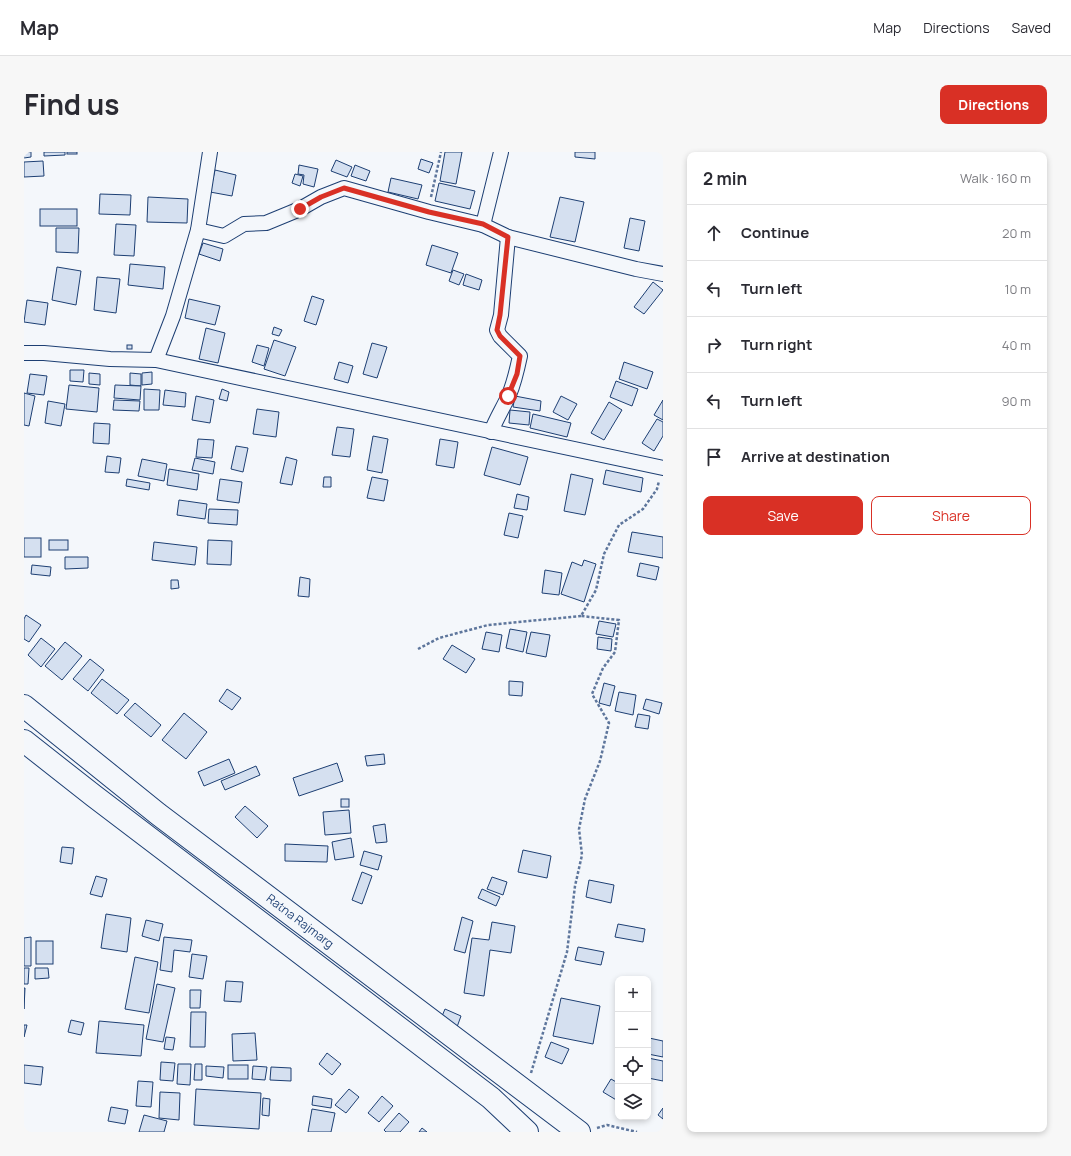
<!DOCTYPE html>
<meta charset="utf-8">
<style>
:root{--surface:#fff;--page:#f7f7f7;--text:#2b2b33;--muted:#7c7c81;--line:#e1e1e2;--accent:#d93025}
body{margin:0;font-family:Manrope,sans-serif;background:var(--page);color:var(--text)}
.controls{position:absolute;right:12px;bottom:12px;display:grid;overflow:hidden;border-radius:8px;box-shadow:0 2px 6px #0003}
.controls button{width:36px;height:36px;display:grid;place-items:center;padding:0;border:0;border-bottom:1px solid var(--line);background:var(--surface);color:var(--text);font:20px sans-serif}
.stop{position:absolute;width:12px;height:12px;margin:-9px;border:3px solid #d93025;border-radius:50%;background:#fff}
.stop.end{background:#d93025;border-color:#fff;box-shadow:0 1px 4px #0008}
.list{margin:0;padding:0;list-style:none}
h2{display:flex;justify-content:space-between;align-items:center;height:52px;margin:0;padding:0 16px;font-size:17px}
h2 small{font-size:13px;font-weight:400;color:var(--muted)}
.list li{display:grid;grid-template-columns:26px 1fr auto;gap:12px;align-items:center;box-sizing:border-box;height:56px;padding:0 16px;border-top:1px solid var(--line)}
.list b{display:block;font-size:15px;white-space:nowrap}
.list em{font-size:13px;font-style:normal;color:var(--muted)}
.actions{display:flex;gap:8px;padding:12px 16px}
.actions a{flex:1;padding:9px 0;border:1px solid var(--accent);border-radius:8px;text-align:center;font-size:14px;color:var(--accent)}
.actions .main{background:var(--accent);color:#fff}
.icon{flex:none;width:22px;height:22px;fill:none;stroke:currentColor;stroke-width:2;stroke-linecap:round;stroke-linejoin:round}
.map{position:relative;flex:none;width:639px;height:980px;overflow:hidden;border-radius:8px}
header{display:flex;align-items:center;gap:24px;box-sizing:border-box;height:56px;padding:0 20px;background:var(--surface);border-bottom:1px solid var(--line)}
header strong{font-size:19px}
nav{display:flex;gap:22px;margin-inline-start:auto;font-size:14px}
.intro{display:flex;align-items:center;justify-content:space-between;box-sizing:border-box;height:96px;padding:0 24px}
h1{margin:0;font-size:28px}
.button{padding:10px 18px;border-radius:8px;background:var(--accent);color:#fff;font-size:14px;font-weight:700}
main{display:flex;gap:24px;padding:0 24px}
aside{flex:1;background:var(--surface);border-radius:8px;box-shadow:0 2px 6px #0003}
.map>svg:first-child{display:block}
</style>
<header>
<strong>Map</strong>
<nav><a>Map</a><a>Directions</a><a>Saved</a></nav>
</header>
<div class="intro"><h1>Find us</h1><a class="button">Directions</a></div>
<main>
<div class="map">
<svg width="639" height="980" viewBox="0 0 639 980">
<rect width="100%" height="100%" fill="#f4f7fb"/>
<g fill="#d5e0f0" stroke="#1d3f73">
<path d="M0,0H7V5L0,6Z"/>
<path d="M20,0H41V3L20,4Z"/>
<rect x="43" y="0" width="10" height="2"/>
<path d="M421,0H438L432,32L416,29Z"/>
<path d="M551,0H571V7L551,5Z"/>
<path d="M397,7L409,11L405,21L394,17Z"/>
<path d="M312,8L328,15L323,25L307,19Z"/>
<path d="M19,9L20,24L0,25V10Z"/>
<path d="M275,13L294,17L290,35L279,32L280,23L274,22Z"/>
<path d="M331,13L346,19L342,29L327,24Z"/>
<path d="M191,18L212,23L208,44L186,40Z"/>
<path d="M271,22L279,24L276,34L268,31Z"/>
<path d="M367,26L398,33L394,47L364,40Z"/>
<path d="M415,31L451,39L446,57L411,49Z"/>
<path d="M76,42L107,43L106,63L75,62Z"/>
<path d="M124,45L164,47L163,71L123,70Z"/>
<path d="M536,45L560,50L551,90L526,85Z"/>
<rect x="16" y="57" width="37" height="17"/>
<path d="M606,66L621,69L615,99L600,96Z"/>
<path d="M92,72L112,73L110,104L90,103Z"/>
<path d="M32,76H55L54,101L32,100Z"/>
<path d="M179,91L199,97L196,109L175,102Z"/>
<path d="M408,93L434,101L427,121L402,113Z"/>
<path d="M106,112L141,115L139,137L104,133Z"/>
<path d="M33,115L57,119L52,153L28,148Z"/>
<path d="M429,118L440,122L435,133L425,129Z"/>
<path d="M442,122L458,128L455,138L439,133Z"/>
<path d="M73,125L96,127L92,161L70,158Z"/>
<path d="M629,130L639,138L620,162L610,155Z"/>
<path d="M288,144L300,148L292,173L280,169Z"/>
<path d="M165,147L196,154L191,173L161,166Z"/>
<path d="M3,148L24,151L21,173L0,170Z"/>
<path d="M250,175L258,178L255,184L248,182Z"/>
<path d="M182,176L201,181L194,211L175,207Z"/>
<path d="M250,188L272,195L261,224L240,217Z"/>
<path d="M348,191L363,195L353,226L339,222Z"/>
<rect x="103" y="193" width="5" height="4"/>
<path d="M233,193L245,196L240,214L228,210Z"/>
<path d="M315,210L329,214L324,231L310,227Z"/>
<path d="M600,210L629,220L623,237L595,227Z"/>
<path d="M46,218H60L59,230L46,229Z"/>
<path d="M128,220V232L118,233V221Z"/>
<path d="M65,221L76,222V233L65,232Z"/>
<path d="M106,221L117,222V234L106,233Z"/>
<path d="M6,222L23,224L20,243L3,241Z"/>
<path d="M592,229L614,237L608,254L586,245Z"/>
<path d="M45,233L75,236L73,260L42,257Z"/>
<path d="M91,233L117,234L116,248L90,246Z"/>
<path d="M120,237L136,238L135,258H120Z"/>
<path d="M198,237L205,240L203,249L195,247Z"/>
<path d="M141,238L162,241L161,255L139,253Z"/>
<path d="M0,241L11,244L5,274L0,273Z"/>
<path d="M172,244L190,248L186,271L168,268Z"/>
<path d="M491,244L517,249L516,259L489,255Z"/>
<path d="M537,244L553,252L544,268L529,260Z"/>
<path d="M90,248L116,249L115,259L89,258Z"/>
<path d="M639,248V268L630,263Z"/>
<path d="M24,249L41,252L37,274L21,271Z"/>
<path d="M585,250L598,258L580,288L567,281Z"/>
<path d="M233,257L255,260L252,285L229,282Z"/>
<path d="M486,258L506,260L505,273L485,271Z"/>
<path d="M509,262L547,271L543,285L506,276Z"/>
<path d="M633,267L639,270V284L630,299L618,291Z"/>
<path d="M70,271L86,272L85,292L69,291Z"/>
<path d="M313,275L330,277L326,305L308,303Z"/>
<path d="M349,284L364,287L358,321L343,318Z"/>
<path d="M174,287L190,288L188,306L172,305Z"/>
<path d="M416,287L434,290L430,316L412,313Z"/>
<path d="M212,294L224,296L219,320L207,317Z"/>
<path d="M468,295L504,305L496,333L460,323Z"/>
<path d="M83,304L97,306L95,321L81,320Z"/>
<path d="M262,305L273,308L268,333L256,331Z"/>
<path d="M171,306L191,310L189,322L168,318Z"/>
<path d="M118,307L143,312L140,329L114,324Z"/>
<path d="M145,317L175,322L173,338L143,333Z"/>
<path d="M582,318L619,326L617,340L579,332Z"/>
<path d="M547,322L569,327L561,363L540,359Z"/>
<path d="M300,325H307V335H299Z"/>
<path d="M348,325L364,328L360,349L343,346Z"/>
<path d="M103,327L126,331L125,338L102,334Z"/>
<path d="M196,327L218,330L215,351L193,348Z"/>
<path d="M493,342L505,345L503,358L490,356Z"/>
<path d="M155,348L183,352L181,367L153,363Z"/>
<path d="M185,357L214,358L213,373L184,371Z"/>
<path d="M485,361L499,364L494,386L480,383Z"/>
<path d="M608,380L639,385V406L604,400Z"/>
<rect x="0" y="386" width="17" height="19"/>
<rect x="25" y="388" width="19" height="10"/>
<path d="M184,388L208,389L207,413L183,412Z"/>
<path d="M130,390L173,395L171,413L128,408Z"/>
<path d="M41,405H64V416L41,417Z"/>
<path d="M560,408L572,412L560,450L537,442L548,410L558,414Z"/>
<path d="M616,411L635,415L632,428L613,424Z"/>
<path d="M8,413L27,415L26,424L7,422Z"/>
<path d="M521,418L538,421L535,443L518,441Z"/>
<path d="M276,425L286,427L285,445L274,444Z"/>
<path d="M147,428H154L155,436L147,437Z"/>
<path d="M2,463L17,473L5,490L0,487V467Z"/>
<path d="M575,469L592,472L589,485L572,482Z"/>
<path d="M486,477L503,480L499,500L482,496Z"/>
<path d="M462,480L478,483L475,500L458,497Z"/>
<path d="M507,480L526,483L522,505L502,501Z"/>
<path d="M574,485L588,487L587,499L573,497Z"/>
<path d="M17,486L31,497L17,515L4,503Z"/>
<path d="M41,490L58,504L38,528L21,514Z"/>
<path d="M428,493L451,507L442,521L419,507Z"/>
<path d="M66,507L80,518L64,539L49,527Z"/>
<path d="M78,527L105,548L93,562L67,541Z"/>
<path d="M485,529L499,530L498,544L485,543Z"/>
<path d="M580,531L591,534L586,554L575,551Z"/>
<path d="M203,537L217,546L208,558L195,549Z"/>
<path d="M595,540L612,543L609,563L591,559Z"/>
<path d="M622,547L638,551L635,562L619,557Z"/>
<path d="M111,551L137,573L127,585L100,563Z"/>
<path d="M160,561L183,580L162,607L138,588Z"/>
<path d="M614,562L626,564L624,577L611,575Z"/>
<path d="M360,602L361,612L343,614L341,604Z"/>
<path d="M205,607L211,621L180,634L174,620Z"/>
<path d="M313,611L319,629L275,644L269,626Z"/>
<path d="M232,614L236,623L201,638L197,629Z"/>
<rect x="317" y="647" width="8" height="8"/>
<path d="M221,654L244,674L233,686L211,665Z"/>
<path d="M325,658L327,681L301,683L299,660Z"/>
<path d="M361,672L363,690L352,691L349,674Z"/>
<path d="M327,686L330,705L311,708L308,690Z"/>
<path d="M261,692L304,694L303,710L261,709Z"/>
<path d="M38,695L50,696L48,712L36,710Z"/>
<path d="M499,698L527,704L523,726L494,720Z"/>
<path d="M340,699L358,704L354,718L336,713Z"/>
<path d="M338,720L348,724L338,752L328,748Z"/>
<path d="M72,724L83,727L78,745L66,742Z"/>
<path d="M468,725L483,730L479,743L463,737Z"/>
<path d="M565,728L590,733L587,751L562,745Z"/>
<path d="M458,737L476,745L472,754L454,746Z"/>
<path d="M82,762L107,766L103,800L77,796Z"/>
<path d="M438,765L449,769L441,801L430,798Z"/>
<path d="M122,768L139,772L135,789L118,784Z"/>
<path d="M468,770L491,774L487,801L466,798L460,844L440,841L448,786L465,788Z"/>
<path d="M594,772L621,777L619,790L591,785Z"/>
<path d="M7,785V814H0V786Z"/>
<path d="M140,785L168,788L166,800L150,798L148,820L136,818Z"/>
<rect x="12" y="789" width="17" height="23"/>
<path d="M554,795L580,800L577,813L551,808Z"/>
<path d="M168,802L183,804L179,827L165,825Z"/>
<path d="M111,805L134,810L125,861L101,857Z"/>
<path d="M0,816H5L4,832H0Z"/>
<path d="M11,816H24L25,826L11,827Z"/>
<path d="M202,829L219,830L217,850L200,849Z"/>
<path d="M133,832L151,836L139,890L122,887Z"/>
<path d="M0,836H1L0,857Z"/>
<path d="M166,838H177L176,856H166Z"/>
<path d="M537,846L576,854L569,892L529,884Z"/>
<path d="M421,857L437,864L433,875L416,869Z"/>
<path d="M167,860H182L181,895H166Z"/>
<path d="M47,868L60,871L57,883L44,880Z"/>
<path d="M75,869L120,873L117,904L72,901Z"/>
<path d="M0,873H3L0,885Z"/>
<path d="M231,881L233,908L209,909L208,882Z"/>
<path d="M142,885L151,886L149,898L140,897Z"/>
<path d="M625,886L639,889V905L624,902Z"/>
<path d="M527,890L545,897L538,912L521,905Z"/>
<path d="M303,901L317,912L308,923L295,912Z"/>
<path d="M624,906L639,909V929L624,926Z"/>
<path d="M137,910L151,911L149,929L136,928Z"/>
<path d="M154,912H167L166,933L153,932Z"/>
<path d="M171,912H178V928H170Z"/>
<path d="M0,913L19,915L17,933L0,931Z"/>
<rect x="204" y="913" width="20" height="14"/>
<path d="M182,914L200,915L199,926L182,924Z"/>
<path d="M229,914L243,915L241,928L228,927Z"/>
<path d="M247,915L267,916V929L246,928Z"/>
<path d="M587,927L594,931V949L579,940Z"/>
<path d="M114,929L129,930L127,955L112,954Z"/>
<path d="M172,937L237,941L235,977L170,973Z"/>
<path d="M325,937L335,945L322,961L311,953Z"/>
<path d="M136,940L156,941L155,968L135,966Z"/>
<path d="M289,944L308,947L307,956L288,953Z"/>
<path d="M358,944L369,954L355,970L344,961Z"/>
<path d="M239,946L246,947L245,964L238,963Z"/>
<path d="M87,955L104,958L101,972L84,969Z"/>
<path d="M639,956V967L634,963Z"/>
<path d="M288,957L311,961L307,980H284Z"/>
<path d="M375,961L385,970L376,980H362L360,978Z"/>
<path d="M120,963L143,969L140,980H115Z"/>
<path d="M398,976L403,980H395Z"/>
</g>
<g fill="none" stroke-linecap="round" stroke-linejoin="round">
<g stroke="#1d3f73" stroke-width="16">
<g id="street">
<path d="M459,73L477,0"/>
<path d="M174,78L200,84L220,72L242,71L276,57L297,45L320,36L405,60L459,73L484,85L612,117L639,122"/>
<path d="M0,201H20L86,207L132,208L639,316"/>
<path d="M132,208L149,164L174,78L186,0"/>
<path d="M467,280C472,267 479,256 485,243C490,231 493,218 496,204L476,184L473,178L477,163L484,85"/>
</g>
</g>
<g stroke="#1d3f73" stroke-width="24">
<g id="primary">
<path id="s1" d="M0,554L134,662L555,980"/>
<path d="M0,589L70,644L467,946L503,980"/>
</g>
</g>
<g stroke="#5e769c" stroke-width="2.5" stroke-dasharray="3 2" stroke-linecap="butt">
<path d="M407,45L417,0"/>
<path d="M394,497L415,486L464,473L557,464"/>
<path d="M507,921L543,800L551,734L558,703L555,677L561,647L576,609L585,571L568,542L579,516L591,500L595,468L557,464L572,438L580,402L595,373L619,357L633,337L635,329"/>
<path d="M573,976L583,973L613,980"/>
</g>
<use href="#street" stroke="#f4f7fb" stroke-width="14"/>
<use href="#primary" stroke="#f4f7fb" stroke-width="22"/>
</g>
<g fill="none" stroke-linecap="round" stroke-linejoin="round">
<path stroke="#d93025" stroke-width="5" d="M276,57L297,45L320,36L405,60L459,72L484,85L476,163L473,178L476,184L496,204L493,222L484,244"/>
</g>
<g text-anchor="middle" stroke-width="3" stroke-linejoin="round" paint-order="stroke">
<g font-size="12" fill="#1d3f73" stroke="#f4f7fb">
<text dy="4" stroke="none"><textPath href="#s1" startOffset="350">Ratna Rajmarg</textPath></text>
</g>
</g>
</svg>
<div class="controls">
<button>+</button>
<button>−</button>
<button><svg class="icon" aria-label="locate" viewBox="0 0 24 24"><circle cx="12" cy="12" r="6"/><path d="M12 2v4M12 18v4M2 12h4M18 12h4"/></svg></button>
<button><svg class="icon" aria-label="layers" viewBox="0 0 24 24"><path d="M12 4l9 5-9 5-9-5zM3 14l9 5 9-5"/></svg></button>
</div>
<div class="stop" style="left:484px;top:244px"></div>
<div class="stop end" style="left:276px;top:57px"></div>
</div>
<aside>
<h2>2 min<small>Walk · 160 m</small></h2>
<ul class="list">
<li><svg class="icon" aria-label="ahead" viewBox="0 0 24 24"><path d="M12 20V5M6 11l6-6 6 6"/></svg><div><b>Continue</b></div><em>20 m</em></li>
<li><svg class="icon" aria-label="left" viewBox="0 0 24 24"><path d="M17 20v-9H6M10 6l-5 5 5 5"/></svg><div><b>Turn left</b></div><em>10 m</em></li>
<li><svg class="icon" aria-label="right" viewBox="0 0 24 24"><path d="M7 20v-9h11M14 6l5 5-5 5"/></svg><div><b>Turn right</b></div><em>40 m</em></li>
<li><svg class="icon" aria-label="left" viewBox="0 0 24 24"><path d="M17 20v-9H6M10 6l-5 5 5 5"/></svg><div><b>Turn left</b></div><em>90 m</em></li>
<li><svg class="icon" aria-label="arrive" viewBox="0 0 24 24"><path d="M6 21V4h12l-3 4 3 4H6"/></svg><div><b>Arrive at destination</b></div></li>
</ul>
<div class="actions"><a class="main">Save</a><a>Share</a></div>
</aside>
</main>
